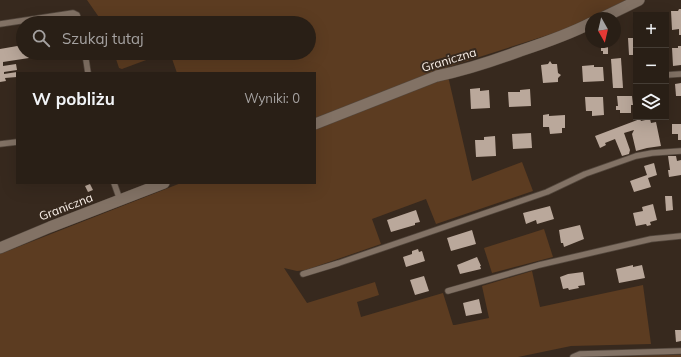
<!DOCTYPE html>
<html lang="pl">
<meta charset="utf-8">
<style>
:root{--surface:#291f16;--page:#31271f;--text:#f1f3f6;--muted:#a5a2a1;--line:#453d35}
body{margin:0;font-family:Mulish,sans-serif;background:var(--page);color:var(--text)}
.controls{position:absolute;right:12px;top:12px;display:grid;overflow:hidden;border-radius:0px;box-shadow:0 4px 16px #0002}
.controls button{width:36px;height:36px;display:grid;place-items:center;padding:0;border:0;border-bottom:1px solid var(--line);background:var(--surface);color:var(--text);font:20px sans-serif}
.compass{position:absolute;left:585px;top:12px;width:36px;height:36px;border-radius:50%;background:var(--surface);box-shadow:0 4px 16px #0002;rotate:172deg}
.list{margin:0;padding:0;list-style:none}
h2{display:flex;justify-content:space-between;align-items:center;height:52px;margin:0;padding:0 16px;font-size:17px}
h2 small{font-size:13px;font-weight:400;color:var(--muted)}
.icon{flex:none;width:22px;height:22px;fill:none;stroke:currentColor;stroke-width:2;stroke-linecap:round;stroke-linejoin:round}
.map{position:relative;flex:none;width:681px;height:357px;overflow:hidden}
.search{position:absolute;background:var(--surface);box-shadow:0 4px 16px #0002;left:16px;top:16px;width:300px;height:44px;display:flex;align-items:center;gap:10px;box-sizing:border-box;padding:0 14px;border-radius:22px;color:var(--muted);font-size:15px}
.panel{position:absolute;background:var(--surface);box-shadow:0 4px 16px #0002;left:16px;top:72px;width:300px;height:112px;border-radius:0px}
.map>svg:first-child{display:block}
</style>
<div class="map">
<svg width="681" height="357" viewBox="0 0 681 357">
<rect width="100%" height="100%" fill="#37291e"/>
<g fill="#5c3c21">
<path d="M87,0H628L567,29L448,67L315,119V73H177L170,53H309V23H103Z"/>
<path d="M114,53H165L122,69L119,68Z"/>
<path d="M448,76L472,181L522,162L533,191L436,224L426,199L372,219L381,244L306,270L297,271L284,268L307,303L375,282L379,295L357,302L361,317L443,293L453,325H455L489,318L482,286L532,271L540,307L643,285L651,344L571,346L518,357H0V254L181,183H315V129Z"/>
<path d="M544,229L553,257L492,273L484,248Z"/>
<path d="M681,355V357L604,356Z"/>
</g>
<g fill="#baa89b">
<path d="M679,9H681V35H679V29L672,30L671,11H678Z"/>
<path d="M628,38H636V59H635L634,55H629Z"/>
<path d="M601,42H608V54H603V51H601Z"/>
<path d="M23,45V53L55,54L3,62V66L16,64L17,70L4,72V74L17,72V77L5,78L6,81L0,82V49Z"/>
<path d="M678,46H681V65L673,66L672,48H678Z"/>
<path d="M621,58L623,88H613L611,59Z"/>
<path d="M550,61L552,64H557L558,73L561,75L558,78V82L543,83L541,65L548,64Z"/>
<path d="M594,65V67H603L604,81L583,82L582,66Z"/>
<path d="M681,83V96H676L675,84Z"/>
<path d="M480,88V91L489,90L490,108L471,109L470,89Z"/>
<path d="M530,89L531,106L509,107L508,92H520V90Z"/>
<path d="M617,96H632L633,105H631V113H620V110H616V106H618Z"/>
<path d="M585,97H603L604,115L592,116V111H586Z"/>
<path d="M549,114V116L565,115V128H562V133L550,134L549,127H543V115Z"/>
<path d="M640,119L641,121L650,119L651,123L656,122L661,146L647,148L636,151L632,134L634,130L624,133L630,150L629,154L622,156L615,139L605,143L606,145L600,148L595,136Z"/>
<path d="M672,124H681V140H678V134H672Z"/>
<path d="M531,133L532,148L513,149L512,134Z"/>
<path d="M495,136L496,156L476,157L475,140H484V137Z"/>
<path d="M668,156H676L677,161L681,160V175L669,177L668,170H670Z"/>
<path d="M654,163L657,175L648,178L651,187L634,192L630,181L647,175L644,166Z"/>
<path d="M90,184L93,190L88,192L85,186Z"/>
<path d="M665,196H672L673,210L666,211Z"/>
<path d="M653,204L657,220L650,222L651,225L647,226L646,224L636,226L633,213L643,211L642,207Z"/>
<path d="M550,206L554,219L537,224L536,220L526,224L523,213Z"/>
<path d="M416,210L420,222L415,223V225L391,232L387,220Z"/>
<path d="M580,225L584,239L564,247L563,243H561L559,230Z"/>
<path d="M472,230L476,244L451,251L447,238Z"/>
<path d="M418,249L419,252L422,251L425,261L406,267L403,257L412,254V251Z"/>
<path d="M477,257L481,266H480L481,269L460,274L457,265Z"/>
<path d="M633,265V267L642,265L645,278L619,283L616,269Z"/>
<path d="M583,272L585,285L578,286L579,288L569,290L568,288L563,289L560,277L568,274Z"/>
<path d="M424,276L429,291L415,295L410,280Z"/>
<path d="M479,299L482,313L466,316L463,303Z"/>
<path d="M675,330H681V341L676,342Z"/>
</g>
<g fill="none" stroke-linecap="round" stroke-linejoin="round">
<g stroke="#53473d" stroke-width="7">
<g id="lane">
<path d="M0,24L73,13L77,15L80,23"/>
<path d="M85,53L88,73"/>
<path d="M666,75L681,74"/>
<path d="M0,144L17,142"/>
<path d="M114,183L120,200"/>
<path d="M303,274L339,263L547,192L585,174L636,156L652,153L681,151"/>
<path d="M448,291L539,265L651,239L681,236"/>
<path d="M573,357L580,354L681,351"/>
</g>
</g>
<g stroke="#53473d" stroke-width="12">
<g id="street">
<path d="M602,18L639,0"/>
<path d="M315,124L437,76C466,70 493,61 520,51C544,43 568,35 591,23"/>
<path d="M0,248L50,227L164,183"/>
</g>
</g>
<use href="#lane" stroke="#827265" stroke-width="5.5"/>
<use href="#street" stroke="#827265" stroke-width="11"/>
</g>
<g text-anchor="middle" stroke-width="4" stroke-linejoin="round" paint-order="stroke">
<g font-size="12" fill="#faf0e9" stroke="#37291e">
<text transform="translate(449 60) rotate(-17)" y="4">Graniczna</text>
<text transform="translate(66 207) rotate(-21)" y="4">Graniczna</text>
</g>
</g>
</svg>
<div class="controls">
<button>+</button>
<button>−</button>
<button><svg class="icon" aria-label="layers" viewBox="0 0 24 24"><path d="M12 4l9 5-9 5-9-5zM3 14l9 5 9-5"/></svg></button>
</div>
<svg class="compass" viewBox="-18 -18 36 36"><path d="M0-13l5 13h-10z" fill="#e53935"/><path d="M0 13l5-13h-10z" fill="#a5a2a1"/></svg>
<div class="search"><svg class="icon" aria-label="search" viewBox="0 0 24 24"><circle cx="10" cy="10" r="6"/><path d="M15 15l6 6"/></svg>Szukaj tutaj</div>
<section class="panel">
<h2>W pobliżu<small>Wyniki: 0</small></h2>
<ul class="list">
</ul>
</section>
</div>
